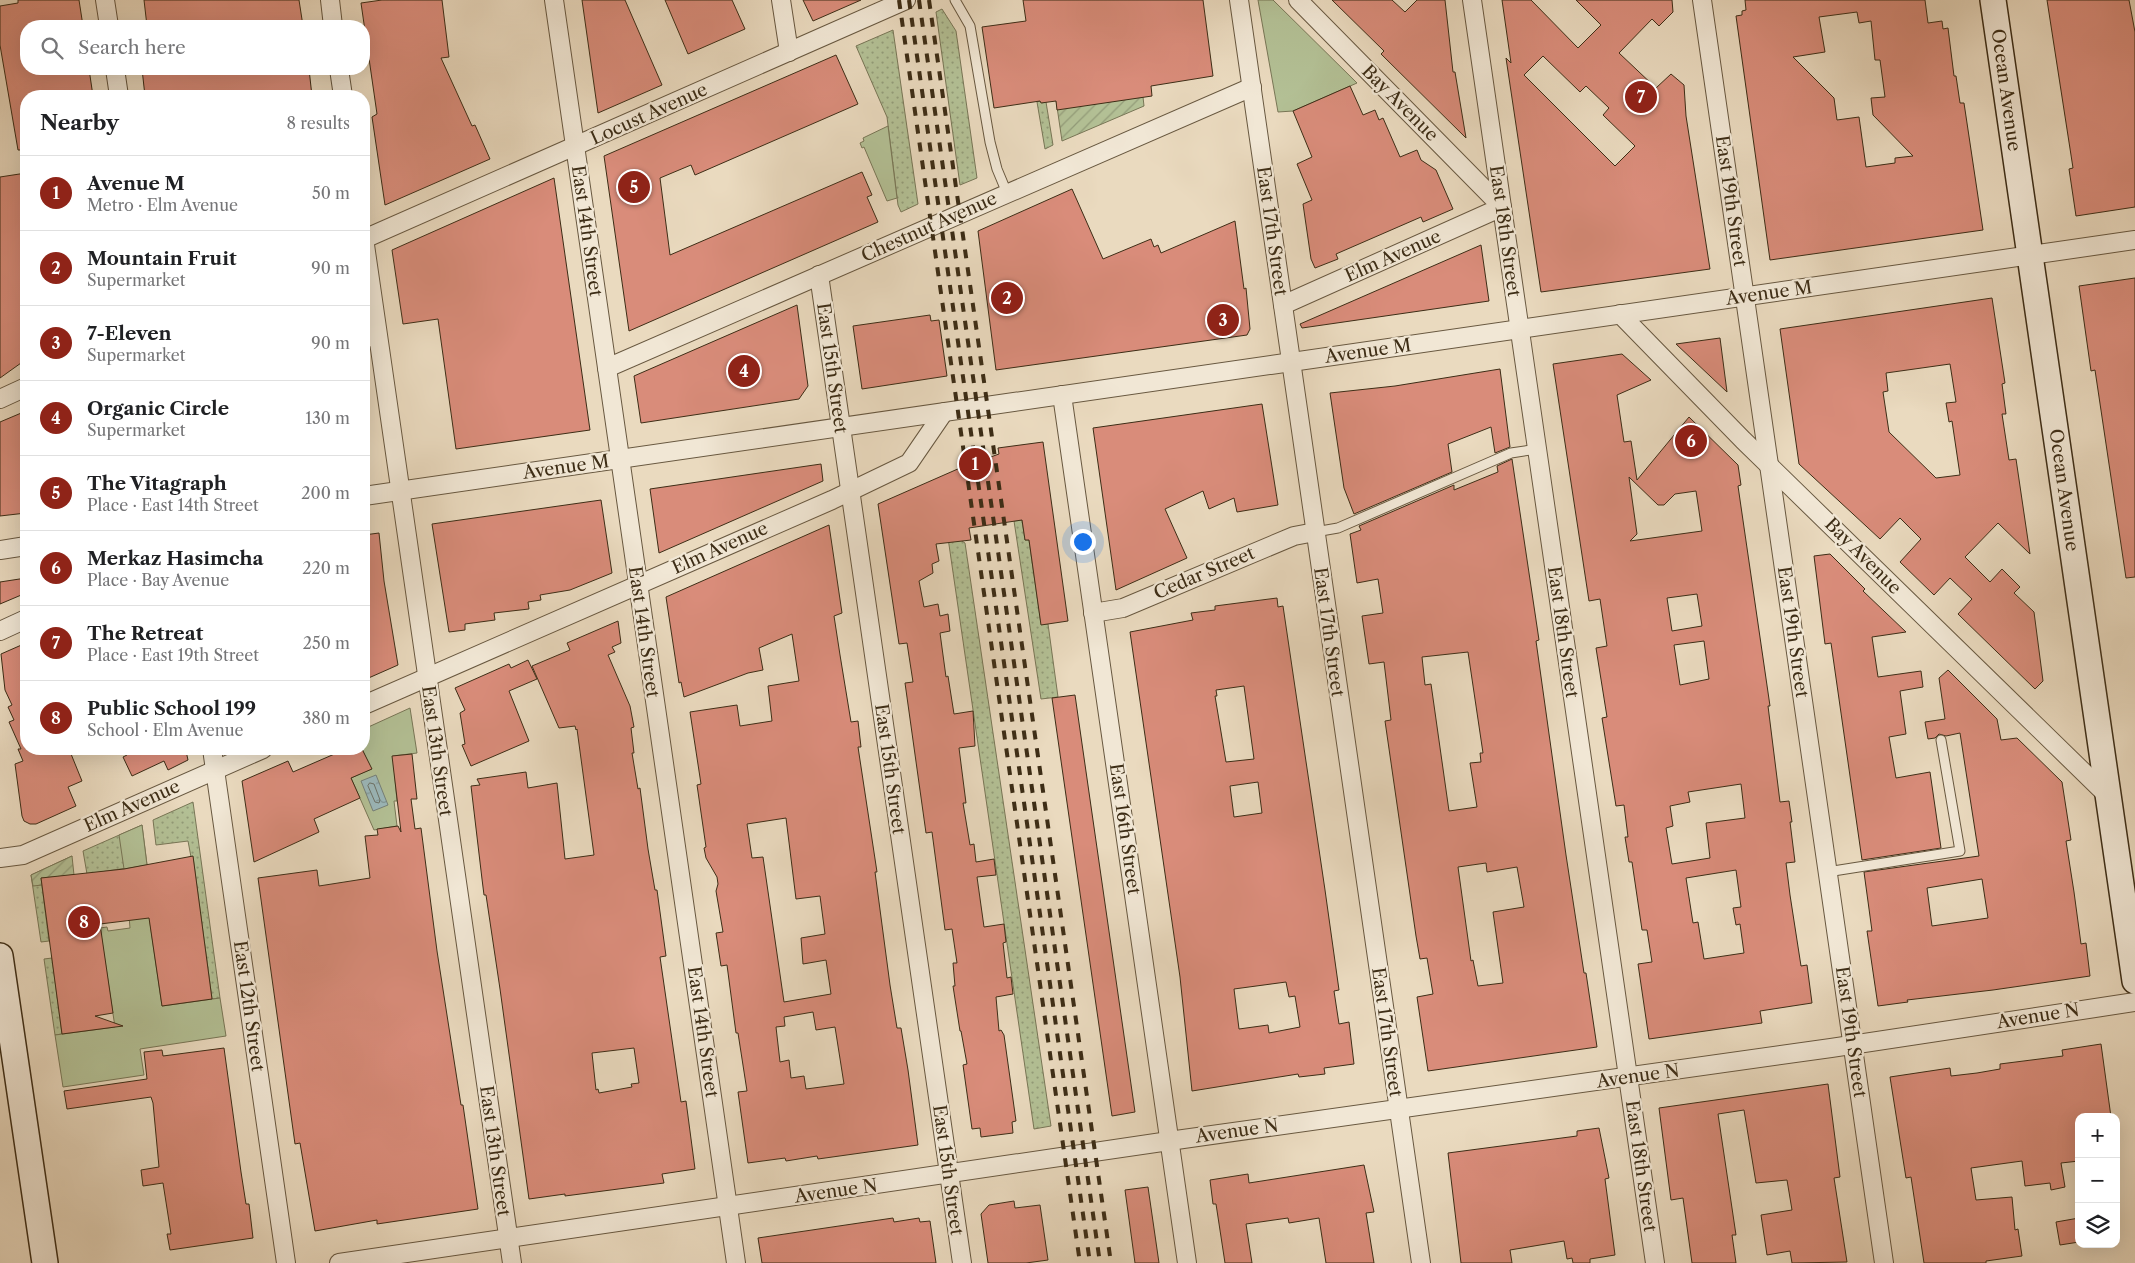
<!DOCTYPE html>
<meta charset="utf-8">
<style>
:root{--surface:#fff;--page:#f2f2f2;--text:#202124;--muted:#757577;--line:#e0e0e0;--accent:#8f2418}
body{margin:0;font-family:"Libre Caslon Text",serif;background:var(--page);color:var(--text)}
.controls{position:absolute;right:15px;bottom:15px;display:grid;overflow:hidden;border-radius:10px;box-shadow:0 5px 20px #0002}
.controls button{width:45px;height:45px;display:grid;place-items:center;padding:0;border:0;border-bottom:1px solid var(--line);background:var(--surface);color:var(--text);font:25px sans-serif}
.you{position:absolute;left:1082px;top:541px;width:18px;height:18px;margin:-12px;border:4px solid #fff;border-radius:50%;background:#1a73e8;box-shadow:0 0 0 8px #1a73e833}
.badge{display:grid;place-items:center;width:32px;height:32px;border-radius:50%;background:var(--accent);color:#fff;font-size:16px;font-weight:700}
.pin{position:absolute;translate:-50% -50%;border:2px solid #fff;box-shadow:0 1px 5px #0006}
.list{margin:0;padding:0;list-style:none}
h2{display:flex;justify-content:space-between;align-items:center;height:65px;margin:0;padding:0 20px;font-size:21px}
h2 small{font-size:16px;font-weight:400;color:var(--muted)}
.list li{display:grid;grid-template-columns:32px 1fr auto;gap:15px;align-items:center;box-sizing:border-box;height:75px;padding:0 20px;border-top:1px solid var(--line)}
.list b{display:block;font-size:19px;white-space:nowrap}
.list p{margin:0;font-size:16px;white-space:nowrap;color:var(--muted)}
.list em{font-size:16px;font-style:normal;color:var(--muted)}
.icon{flex:none;width:28px;height:28px;fill:none;stroke:currentColor;stroke-width:2;stroke-linecap:round;stroke-linejoin:round}
.map{position:relative;flex:none;width:2135px;height:1263px;overflow:hidden}
.search{position:absolute;background:var(--surface);box-shadow:0 5px 20px #0002;left:20px;top:20px;width:350px;height:55px;display:flex;align-items:center;gap:12px;box-sizing:border-box;padding:0 18px;border-radius:20px;color:var(--muted);font-size:19px}
.panel{position:absolute;background:var(--surface);box-shadow:0 5px 20px #0002;left:20px;top:90px;width:350px;height:665px;border-radius:20px}
.map>svg:first-child{display:block}
</style>
<div class="map">
<svg width="2135" height="1263" viewBox="0 0 2135 1263">
<defs>
<pattern id="grass-dots" width="8" height="8" patternUnits="userSpaceOnUse" patternTransform="scale(1.25)"><rect width="8" height="8" fill="#b3c095"/><path d="M2 2h.1M6 6h.1" fill="none" stroke="#939c79" stroke-width="1.8" stroke-linecap="round"/></pattern>
<pattern id="garden-furrows" width="10" height="10" patternUnits="userSpaceOnUse" patternTransform="scale(1.25)"><rect width="10" height="10" fill="#b3c095"/><path d="M-1 1l2-2M0 10L10 0M9 11l2-2" fill="none" stroke="#939c79"/></pattern>
<pattern id="water-ripples" width="26" height="14" patternUnits="userSpaceOnUse" patternTransform="scale(1.25)"><rect width="26" height="14" fill="#9bb8bb"/><path d="M2 4q2-2 4 0t4 0M15 11q2-2 4 0t4 0" fill="none" stroke="#809697"/></pattern>
</defs>
<rect width="100%" height="100%" fill="#eadabf"/>
<filter id="stains"><feTurbulence type="fractalNoise" baseFrequency=".004" numOctaves="4"/><feColorMatrix values="0 0 0 0 .2 0 0 0 0 .09 0 0 0 0 .02 0 0 0 .5 -.17"/></filter>
<radialGradient id="worn" r=".72"><stop offset=".6" stop-color="#630" stop-opacity="0"/><stop offset="1" stop-color="#630" stop-opacity=".3"/></radialGradient>
<g fill="url(#grass-dots)" stroke="#787656">
<path d="M942,9L956,31L977,178L960,185L936,12Z"/>
<path d="M893,30L918,204L901,212L898,205L887,117L856,46Z"/>
<path d="M1040,101L1046,102L1053,145L1045,149L1037,102Z"/>
<path d="M1022,520L1025,540H1029L1041,624H1048L1058,697L1041,699L1014,521Z"/>
<path d="M947,531L965,543L1051,1126L1034,1129Z"/>
<path d="M193,802L220,998L212,999L193,857H191L188,841L156,845L153,820Z"/>
<path d="M142,825L147,865L87,874L83,851Z"/>
<path d="M72,856L63,877L62,875L41,878L49,941L41,942L31,875Z"/>
<path d="M52,958L62,1034L55,1035L44,959Z"/>
</g>
<g fill="#b3c095" stroke="#787656">
<path d="M1258,0H1273L1357,83L1293,111L1278,112Z"/>
<path d="M888,126L897,198L887,201L864,147L862,148L860,143L864,141L863,138Z"/>
<path d="M410,708L417,753L393,756L397,801H394L397,826L374,830L351,778L371,769L362,749H364V729Z"/>
<path d="M142,825L147,865L124,869L119,835Z"/>
<path d="M129,916H149L162,1006L220,998L226,1036L140,1049L144,1075L63,1087L55,1035L115,1027L100,928L107,927L108,931L130,928Z"/>
</g>
<g fill="url(#garden-furrows)" stroke="#787656">
<path d="M1142,88L1144,106L1062,141L1056,100Z"/>
<path d="M72,856L74,875L41,878L42,885L33,886L31,875Z"/>
</g>
<path fill="url(#water-ripples)" stroke="#758079" d="M376,775L388,805L373,811L361,781Z"/>
<g fill="none" stroke-linecap="round" stroke-linejoin="round">
<path stroke="#6c7268" stroke-width="1" d="M370,783L374,784L380,800L379,803L375,802L368,786Z"/>
</g>
<g fill="#d98c7a" stroke="#3d2d16" fill-rule="evenodd">
<path d="M18,0H79L83,26H26V69H89L93,96H26V150H18L0,45V6L18,3Z"/>
<path d="M144,0H299L303,26H147Z"/>
<path d="M382,0H442L449,57L441,58L472,126L475,125L490,159L385,205L372,117L377,114L361,3Z"/>
<path d="M582,0H625L662,85L598,113Z"/>
<path d="M665,0H732L745,29L688,54Z"/>
<path d="M803,0H861L813,21Z"/>
<path d="M1023,0H1203L1213,76L1151,86L1152,96L1057,110L1056,101L1041,103L1040,101L994,108L982,27L1026,21Z"/>
<path d="M1332,0H1392L1405,12L1417,0H1445L1453,72H1455L1466,138L1381,54L1384,51Z"/>
<path d="M1502,0H1531L1578,48L1601,25L1576,0H1672L1673,12L1659,26L1652,19L1619,53L1656,88L1671,74L1684,85L1686,116L1710,269L1541,292L1506,58L1511,63ZM1543,56L1580,92L1586,86L1609,108L1603,115L1635,146L1615,166L1524,75Z"/>
<path d="M1745,0H1925L1928,23L1942,21L1943,29L1948,28L1954,76H1956L1960,103H1964L1983,230L1770,260L1736,16L1742,15V11L1746,10ZM1857,12L1859,23L1871,21L1875,60H1880L1885,97L1871,98L1873,115L1913,156L1895,158V163L1866,167L1859,117L1837,120L1834,98L1793,57L1825,52L1819,17Z"/>
<path d="M2047,0H2129L2135,32V207L2076,216L2069,169L2073,168Z"/>
<path d="M836,55L858,104L695,175L691,165L660,178L670,255L862,172L872,195L867,197L878,222L629,331L604,156Z"/>
<path d="M142,69H309L312,96H230V93L205,96H145Z"/>
<path d="M1350,86L1363,115L1375,110L1379,120L1383,118L1400,157L1417,150L1421,160L1436,170L1453,209L1423,222L1421,217L1336,254L1338,259L1315,268L1311,259L1303,204L1312,200L1297,164L1312,157L1293,111Z"/>
<path d="M26,173V288H21L26,330V362L21,363L0,378V177Z"/>
<path d="M554,178L590,430L456,449L438,319L403,324L392,250Z"/>
<path d="M1072,189L1103,259L1151,239L1154,247L1158,245L1161,253L1235,221L1244,289L1246,288L1250,329L1247,335L996,370L978,231Z"/>
<path d="M1481,245L1489,301L1302,328L1300,324Z"/>
<path d="M2135,278V577L2126,578L2095,370L2091,371L2079,286Z"/>
<path d="M1992,298L2005,383L2002,384L2006,414H2002L2009,460L2016,459L2030,554L1998,523L1965,557L1990,582L2002,569L2020,587L2014,593L2034,612L2043,681L2035,689L1958,614L1972,599L1950,578L1934,595L1900,562L1921,539L1900,518L1880,539L1799,464L1780,329ZM1950,364L1956,402L1946,403L1949,422L1952,421L1960,475L1936,478L1889,432L1883,392L1888,391L1886,373Z"/>
<path d="M797,305L808,386L799,399L641,423L634,376Z"/>
<path d="M930,315L931,321L939,320L947,376L862,389L853,326Z"/>
<path d="M1720,338L1727,392L1676,344Z"/>
<path d="M1622,354L1651,380L1617,395L1624,442L1631,441L1637,480L1689,417L1738,465L1741,485L1738,486L1770,706H1768L1780,802L1789,801L1792,822H1790L1795,862L1786,863L1790,895L1801,966L1807,965L1812,1003L1760,1011L1762,1023L1649,1039L1638,964L1652,962L1647,930H1642L1632,862H1629L1625,837H1628L1624,805L1616,806L1602,718L1607,717L1596,648L1607,646L1600,599L1589,601L1553,364ZM1629,477L1658,505H1664L1675,494L1696,491L1702,531L1630,541L1637,534ZM1697,594L1702,626L1672,631L1667,598ZM1704,641L1709,679L1680,685L1674,645ZM1741,784L1745,818L1706,823L1710,858L1672,864L1666,828L1673,826L1670,806L1690,802L1688,792ZM1736,870L1741,907L1733,908L1736,925L1740,924L1744,953L1704,959L1698,922L1693,923L1686,878Z"/>
<path d="M1500,369L1510,447L1495,453L1491,427L1448,444L1452,472L1354,514L1344,488L1330,393L1395,386Z"/>
<path d="M1262,404L1278,505L1237,512L1234,498L1209,509L1203,491L1165,509L1187,558L1116,590L1093,428Z"/>
<path d="M26,411V513L0,516V422Z"/>
<path d="M1043,442L1068,621L1041,625L1029,540H1025L1022,520L969,528L971,540L936,544L939,561L932,564L933,573L919,581L924,607L938,604L940,616L948,614L950,631L940,633L946,677L948,676L954,714L973,711L975,746L959,748L966,803H963L970,845L974,844L976,862L994,859L996,875L977,877L984,927L1004,924L1006,942L1003,943L1007,978L1011,977L1013,994L996,997L999,1031L1001,1030L1004,1035L1016,1121L1012,1122L1013,1133L981,1137L980,1128L972,1129L963,1065L967,1064L961,1031H960L953,986H955L953,963H957L952,929L945,930L932,832L926,833L905,683L913,682L907,643L899,644L878,504L960,468L999,454L998,448Z"/>
<path d="M1512,459L1539,640L1536,641L1566,855L1584,973H1586L1597,1047L1428,1071L1417,997L1433,994L1427,958L1420,959L1416,936L1385,721L1391,720L1384,662L1369,664L1362,616L1383,613L1378,579L1357,583L1350,534L1361,530L1359,526L1454,485V490L1498,472L1497,466ZM1468,652L1483,753H1480L1481,762L1470,763L1477,807L1449,811L1431,684L1425,685L1422,657ZM1486,863L1487,872L1517,867L1524,907L1493,912L1503,983L1478,986L1473,960L1471,961L1458,867Z"/>
<path d="M821,464L823,481L659,553L650,489Z"/>
<path d="M601,500L612,573L570,590L540,595L541,600L528,602L529,609L494,613L495,620L465,624V630L449,632L432,524Z"/>
<path d="M829,525L842,613L834,616L840,655L851,722L858,721L861,747H858L877,872H875L890,985L897,1028H901L908,1070L918,1145L818,1159L817,1156L786,1161L785,1158L748,1163L738,1092L747,1091L738,1033H736L727,965L721,966L716,933L723,932L716,891L718,884L717,877L706,858L704,848L706,847L697,785L701,784L690,712L737,705L740,726L772,721L768,686L799,681L792,634L759,648L763,670L748,673L684,697L681,682L679,683L666,597ZM786,818L796,899L820,896L825,934L801,938L803,964L826,960L831,994L784,1002L763,857L752,858L747,824ZM813,1012L816,1030L835,1027L844,1084L806,1089L804,1076L791,1078L789,1060L780,1062L776,1027L785,1026L784,1017Z"/>
<path d="M379,533L384,581L398,665L364,680V535Z"/>
<path d="M1830,554L1865,589L1863,591L1906,632L1872,637L1878,677L1921,671L1923,687L1900,691L1906,734L1889,737L1896,778L1930,772L1941,848L1862,860L1831,643L1825,644L1814,556Z"/>
<path d="M26,578V593L0,604V582Z"/>
<path d="M1277,598L1278,607L1283,606L1325,890L1339,990L1334,991L1339,1024L1349,1022L1354,1064L1324,1068L1325,1074L1299,1077L1298,1074L1192,1091L1180,977L1130,632L1193,620L1191,613L1215,610V606ZM1244,686L1254,759L1226,762L1215,696H1217L1216,690ZM1258,782L1262,813L1234,817L1230,786ZM1286,982L1289,997L1295,996L1300,1027L1269,1033L1268,1025L1239,1029L1234,989Z"/>
<path d="M618,621L621,643L612,647L615,652L608,655L630,706L634,727L631,728L634,753H632L638,789L640,788L648,849L655,890H657L666,956L660,957L681,1102L686,1101L695,1169L662,1174L664,1183L565,1196V1194L529,1199L500,989L486,895H484L482,879L471,786L480,785L477,779L526,772L528,788L557,783L565,859L594,855L577,729L576,730L575,726L559,728L532,666L570,650L567,643ZM634,1048L639,1083L631,1084L632,1087L599,1093L598,1089L596,1090L592,1053Z"/>
<path d="M26,643V749H69L82,781L68,787L76,806L36,824H30L24,821L22,816L15,764L23,761L18,749H21L9,722L14,720L8,707L12,705L5,690L1,654Z"/>
<path d="M528,660L537,679L509,691L529,741L471,766L462,745L465,744L460,713L465,710L455,688L509,664L511,668Z"/>
<path d="M1948,670L1997,719L2001,740L2017,738L2062,782L2071,840L2066,841L2074,892L2081,944L2086,943L2090,976L1993,990L1907,1000L1908,1002L1878,1006L1867,931H1872L1864,872L1979,856L1960,733L1946,736L1939,734L1935,738L1928,739L1925,722L1945,719L1939,678ZM1982,879L1988,918L1932,926L1927,888Z"/>
<path d="M1075,695L1135,1112L1112,1116L1052,698Z"/>
<path d="M124,749H190L186,751L188,760L168,770L164,761L132,776L123,757L127,755Z"/>
<path d="M346,749H362L372,769L351,778L360,798L314,819L319,832L254,862L242,781L288,761L293,772Z"/>
<path d="M412,754L417,799H411L415,829L421,828L437,951L461,1105H463L478,1209L377,1224V1220L315,1231L300,1143L295,1144L258,878L317,870L319,886L370,878L365,836L378,835L377,829L398,826L401,832L392,756Z"/>
<path d="M193,856L212,999L162,1006L149,918L100,924L113,1013L95,1016L123,1026L62,1034L41,878L124,869Z"/>
<path d="M2101,1044L2111,1117H2079V1161L2061,1163L2065,1187L2051,1190L2050,1183L2025,1186L2022,1161L1971,1168L1976,1200L2012,1197L2015,1230L2018,1229L2022,1256L1986,1261V1263H1924L1911,1177L1906,1178L1890,1077L1950,1068L1951,1076L1977,1073L2000,1069V1064L2063,1056L2062,1050Z"/>
<path d="M224,1048L241,1172L246,1204H249L253,1238L170,1250L167,1234H171L163,1183L143,1186L141,1170L159,1167L153,1103L151,1097L67,1109L64,1091L147,1079L144,1052L162,1050L163,1056Z"/>
<path d="M1828,1084L1840,1177L1834,1178L1847,1262L1792,1263L1790,1251L1767,1255L1761,1215L1792,1210L1787,1180L1756,1183L1744,1110L1718,1114L1736,1235H1732L1736,1263H1692L1683,1198L1671,1200L1659,1108Z"/>
<path d="M1599,1128L1609,1178L1605,1179L1615,1255L1590,1259V1263H1573L1572,1258L1567,1259L1564,1241L1510,1250L1512,1263H1461L1448,1153L1577,1136V1131Z"/>
<path d="M1364,1165L1374,1212L1366,1213L1374,1263H1326L1319,1218L1289,1223L1288,1218L1246,1224L1252,1263H1225L1216,1204H1213L1210,1180L1248,1174L1249,1183Z"/>
<path d="M1148,1187L1159,1263H1135L1125,1190Z"/>
<path d="M1014,1201L1015,1208L1040,1205L1048,1260L1026,1263H988L981,1214L989,1205Z"/>
<path d="M893,1218L894,1222L919,1218L920,1222L930,1221L936,1263H762L758,1238Z"/>
<path d="M2079,1218V1242L2060,1245L2056,1222Z"/>
</g>
<g fill="none" stroke-linecap="round" stroke-linejoin="round">
<g stroke="#685840" stroke-width="11">
<g id="service">
<path d="M955,0L970,26L990,142L997,169L1007,193"/>
<path d="M364,344L378,338"/>
<path d="M1315,532L1338,528L1511,453L1537,449"/>
<path d="M1827,872L1960,851L1941,740"/>
</g>
</g>
<g stroke="#685840" stroke-width="20">
<g id="minor">
<path d="M105,0L109,26"/>
<path d="M330,0L333,26"/>
<path d="M554,0L736,1263"/>
<path d="M781,0L789,52"/>
<path d="M1239,0L1421,1263"/>
<path d="M1472,0L1655,1263"/>
<path d="M1702,0L1884,1263"/>
<path d="M115,69L119,96"/>
<path d="M339,69L343,96"/>
<path d="M364,238L512,1263"/>
<path d="M364,239L906,0"/>
<path d="M819,275L962,1263"/>
<path d="M1283,305L1502,207L1298,0"/>
<path d="M1620,314L1743,440L2108,796"/>
<path d="M607,368L1252,87"/>
<path d="M1062,395L1187,1263"/>
<path d="M0,399L26,387"/>
<path d="M364,496L2135,240"/>
<path d="M0,550L26,546"/>
<path d="M1093,613L1123,608L1294,536L1315,532"/>
<path d="M0,631L26,619"/>
<path d="M364,705L832,500L909,463L944,412"/>
<path d="M212,749L286,1263"/>
<path d="M0,858L23,855L263,749"/>
<path d="M339,1263L1169,1141L1831,1048L2135,1002"/>
</g>
</g>
<g stroke="#3d2d16" stroke-width="28">
<g id="secondary">
<path d="M1993,0L2135,981"/>
<path d="M0,956L45,1263"/>
</g>
</g>
<use href="#service" stroke="#f1e7d5" stroke-width="9"/>
<use href="#minor" stroke="#f1e7d5" stroke-width="18"/>
<use href="#secondary" stroke="#f1e7d5" stroke-width="25"/>
<g stroke="#3d2d16" stroke-width="4" stroke-dasharray="9 9" stroke-linecap="butt">
<path d="M899,0L1080,1263"/>
<path d="M909,0L1090,1263"/>
<path d="M919,0L1100,1263"/>
<path d="M929,0L1111,1263"/>
</g>
</g>
<g text-anchor="middle" stroke-width="4.5" stroke-linejoin="round" paint-order="stroke">
<g font-size="18" fill="#3d2d16" stroke="#f1e7d5">
<text transform="translate(2006 90) rotate(82)" y="6">Ocean Avenue</text>
<text transform="translate(1400 103) rotate(45)" y="6">Bay Avenue</text>
<text transform="translate(649 114) rotate(-24)" y="6">Locust Avenue</text>
<text transform="translate(1731 201) rotate(82)" y="6">East 19th Street</text>
<text transform="translate(929 227) rotate(-24)" y="6">Chestnut Avenue</text>
<text transform="translate(587 231) rotate(82)" y="6">East 14th Street</text>
<text transform="translate(1272 231) rotate(82)" y="6">East 17th Street</text>
<text transform="translate(1505 231) rotate(82)" y="6">East 18th Street</text>
<text transform="translate(1393 256) rotate(-24)" y="6">Elm Avenue</text>
<text transform="translate(1769 293) rotate(-8)" y="6">Avenue M</text>
<text transform="translate(1368 351) rotate(-8)" y="6">Avenue M</text>
<text transform="translate(832 368) rotate(82)" y="6">East 15th Street</text>
<text transform="translate(566 467) rotate(-8)" y="6">Avenue M</text>
<text transform="translate(2064 490) rotate(82)" y="6">Ocean Avenue</text>
<text transform="translate(720 548) rotate(-24)" y="6">Elm Avenue</text>
<text transform="translate(1863 556) rotate(45)" y="6">Bay Avenue</text>
<text transform="translate(1204 573) rotate(-23)" y="6">Cedar Street</text>
<text transform="translate(644 632) rotate(82)" y="6">East 14th Street</text>
<text transform="translate(1329 632) rotate(82)" y="6">East 17th Street</text>
<text transform="translate(1563 632) rotate(82)" y="6">East 18th Street</text>
<text transform="translate(1793 632) rotate(82)" y="6">East 19th Street</text>
<text transform="translate(437 751) rotate(82)" y="6">East 13th Street</text>
<text transform="translate(890 769) rotate(82)" y="6">East 15th Street</text>
<text transform="translate(132 806) rotate(-24)" y="6">Elm Avenue</text>
<text transform="translate(1125 829) rotate(82)" y="6">East 16th Street</text>
<text transform="translate(249 1006) rotate(82)" y="6">East 12th Street</text>
<text transform="translate(2038 1016) rotate(-9)" y="6">Avenue N</text>
<text transform="translate(703 1032) rotate(82)" y="6">East 14th Street</text>
<text transform="translate(1387 1032) rotate(82)" y="6">East 17th Street</text>
<text transform="translate(1851 1032) rotate(82)" y="6">East 19th Street</text>
<text transform="translate(1638 1076) rotate(-8)" y="6">Avenue N</text>
<text transform="translate(1237 1131) rotate(-8)" y="6">Avenue N</text>
<text transform="translate(495 1151) rotate(82)" y="6">East 13th Street</text>
<text transform="translate(1641 1166) rotate(82)" y="6">East 18th Street</text>
<text transform="translate(948 1170) rotate(82)" y="6">East 15th Street</text>
<text transform="translate(836 1191) rotate(-8)" y="6">Avenue N</text>
</g>
</g>
<rect width="100%" height="100%" filter="url(#stains)"/>
<rect width="100%" height="100%" fill="url(#worn)"/>
</svg>
<div class="controls">
<button>+</button>
<button>−</button>
<button><svg class="icon" aria-label="layers" viewBox="0 0 24 24"><path d="M12 4l9 5-9 5-9-5zM3 14l9 5 9-5"/></svg></button>
</div>
<div class="you"></div>
<div class="pin badge" style="left:975px;top:464px">1</div>
<div class="pin badge" style="left:1007px;top:298px">2</div>
<div class="pin badge" style="left:1223px;top:320px">3</div>
<div class="pin badge" style="left:744px;top:371px">4</div>
<div class="pin badge" style="left:634px;top:187px">5</div>
<div class="pin badge" style="left:1691px;top:441px">6</div>
<div class="pin badge" style="left:1641px;top:97px">7</div>
<div class="pin badge" style="left:84px;top:922px">8</div>
<div class="search"><svg class="icon" aria-label="search" viewBox="0 0 24 24"><circle cx="10" cy="10" r="6"/><path d="M15 15l6 6"/></svg>Search here</div>
<section class="panel">
<h2>Nearby<small>8 results</small></h2>
<ul class="list">
<li><span class="badge">1</span><div><b>Avenue M</b><p>Metro · Elm Avenue</p></div><em>50 m</em></li>
<li><span class="badge">2</span><div><b>Mountain Fruit</b><p>Supermarket</p></div><em>90 m</em></li>
<li><span class="badge">3</span><div><b>7-Eleven</b><p>Supermarket</p></div><em>90 m</em></li>
<li><span class="badge">4</span><div><b>Organic Circle</b><p>Supermarket</p></div><em>130 m</em></li>
<li><span class="badge">5</span><div><b>The Vitagraph</b><p>Place · East 14th Street</p></div><em>200 m</em></li>
<li><span class="badge">6</span><div><b>Merkaz Hasimcha</b><p>Place · Bay Avenue</p></div><em>220 m</em></li>
<li><span class="badge">7</span><div><b>The Retreat</b><p>Place · East 19th Street</p></div><em>250 m</em></li>
<li><span class="badge">8</span><div><b>Public School 199</b><p>School · Elm Avenue</p></div><em>380 m</em></li>
</ul>
</section>
</div>
